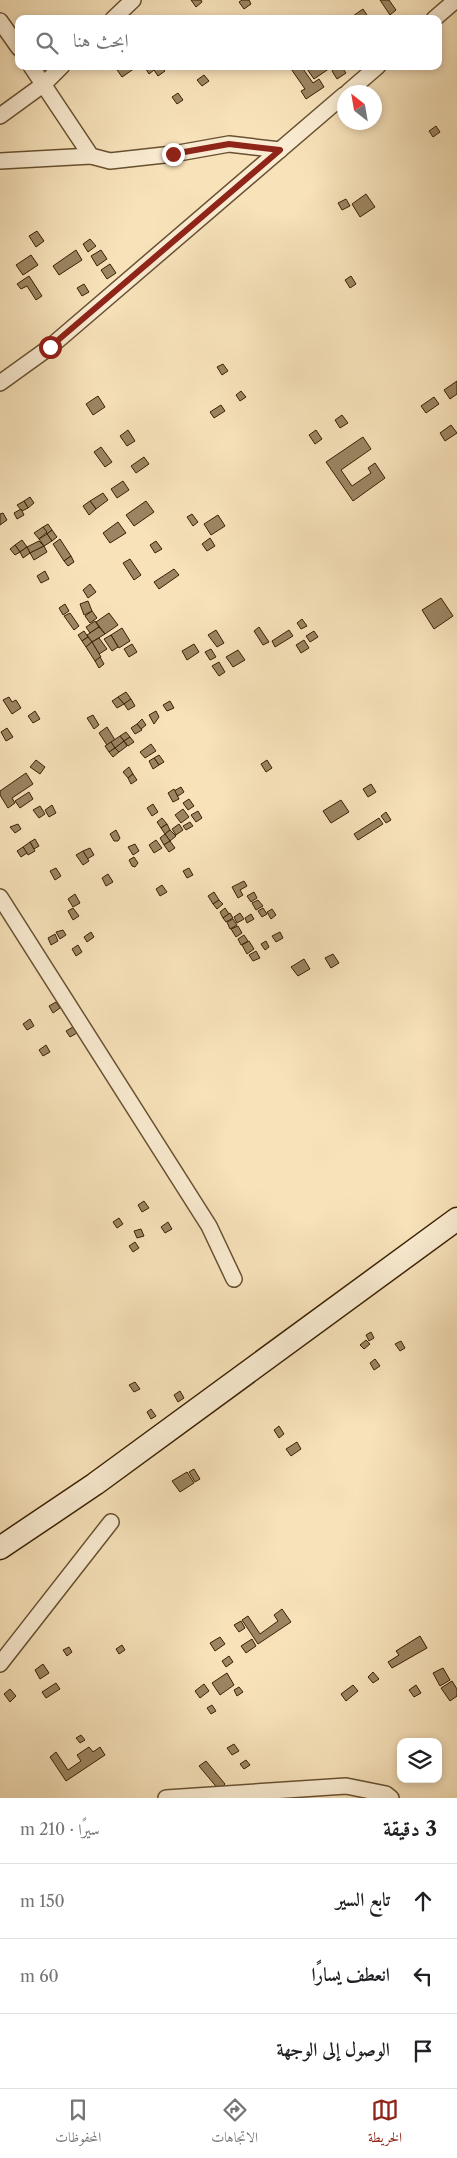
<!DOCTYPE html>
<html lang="ar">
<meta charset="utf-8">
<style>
:root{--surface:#fff;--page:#f2f2f2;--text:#202124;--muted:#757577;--line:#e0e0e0;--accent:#8f2418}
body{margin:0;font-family:"Libre Caslon Text",Amiri,serif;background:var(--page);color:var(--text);direction:rtl}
.controls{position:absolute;right:15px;bottom:15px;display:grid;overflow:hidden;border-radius:10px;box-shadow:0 2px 8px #0003}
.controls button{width:45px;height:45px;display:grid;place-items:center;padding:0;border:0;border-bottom:1px solid var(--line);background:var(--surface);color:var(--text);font:25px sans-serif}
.compass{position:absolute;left:337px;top:85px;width:45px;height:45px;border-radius:50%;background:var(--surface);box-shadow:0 2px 8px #0003;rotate:329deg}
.stop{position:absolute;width:15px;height:15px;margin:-11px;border:4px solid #8f2418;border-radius:50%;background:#fff}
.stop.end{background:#8f2418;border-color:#fff;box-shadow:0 1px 5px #0008}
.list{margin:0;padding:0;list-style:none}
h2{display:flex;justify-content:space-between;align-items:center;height:65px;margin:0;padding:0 20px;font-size:21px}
h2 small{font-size:16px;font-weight:400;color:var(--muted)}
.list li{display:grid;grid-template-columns:32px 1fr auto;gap:15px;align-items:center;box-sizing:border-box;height:75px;padding:0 20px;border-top:1px solid var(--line)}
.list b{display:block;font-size:19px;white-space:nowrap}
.list em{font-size:16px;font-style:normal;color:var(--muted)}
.icon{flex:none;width:28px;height:28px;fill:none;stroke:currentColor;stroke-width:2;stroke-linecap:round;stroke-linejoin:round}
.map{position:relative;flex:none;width:457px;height:1798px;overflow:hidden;direction:ltr}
.search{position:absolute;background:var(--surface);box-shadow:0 2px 8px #0003;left:15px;right:15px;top:15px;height:55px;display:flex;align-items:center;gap:12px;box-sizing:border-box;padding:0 18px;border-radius:10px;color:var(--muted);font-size:19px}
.sheet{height:290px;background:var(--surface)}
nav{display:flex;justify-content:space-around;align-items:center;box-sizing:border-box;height:70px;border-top:1px solid var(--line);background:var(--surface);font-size:14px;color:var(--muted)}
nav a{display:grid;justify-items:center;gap:2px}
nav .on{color:var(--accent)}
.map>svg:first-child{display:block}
</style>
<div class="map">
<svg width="457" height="1798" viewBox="0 0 457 1798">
<rect width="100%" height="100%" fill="#f7e2ba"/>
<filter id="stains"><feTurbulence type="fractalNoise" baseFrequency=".004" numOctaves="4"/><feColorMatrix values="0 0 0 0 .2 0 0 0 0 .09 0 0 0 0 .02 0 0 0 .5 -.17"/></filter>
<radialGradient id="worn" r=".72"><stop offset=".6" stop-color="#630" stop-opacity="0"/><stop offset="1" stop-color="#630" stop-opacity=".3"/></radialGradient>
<g fill="#9c8562" stroke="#3a2103">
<path d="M191,0H201L202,2L196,7Z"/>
<path d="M242,0H249L251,4L244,9L239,2Z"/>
<path d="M380,0H389L396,10L390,15Z"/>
<path d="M363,9L367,15L362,19H355L353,16Z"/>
<path d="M117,66H138L122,77L115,67Z"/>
<path d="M144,66H152L154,70L149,74Z"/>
<path d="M160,66L165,71L158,76L154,70Z"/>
<path d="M289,66H301L313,83L319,79L324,87L306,99L301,91L305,89Z"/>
<path d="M311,66H333L314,79L307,69Z"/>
<path d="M338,66H341L346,73L337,79L332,71Z"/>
<path d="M204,75L209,81L202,86L197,80Z"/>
<path d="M178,93L183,100L177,104L172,97Z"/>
<path d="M436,126L440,132L433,137L429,131Z"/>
<path d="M366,194L375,207L360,217L352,204Z"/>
<path d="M346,199L350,206L342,210L338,203Z"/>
<path d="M37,231L44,241L36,247L29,236Z"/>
<path d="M90,239L96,246L88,252L83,244Z"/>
<path d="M76,250L82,260L59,275L53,266Z"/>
<path d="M101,250L107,259L97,266L91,256Z"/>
<path d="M31,255L38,265L23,275L16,265Z"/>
<path d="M110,264L116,273L107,279L101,270Z"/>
<path d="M29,276L42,296L36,300L27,286L21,289L17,284Z"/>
<path d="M351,276L356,284L350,288L345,280Z"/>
<path d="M84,284L89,292L82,296L77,288Z"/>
<path d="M223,364L228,371L222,375L217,367Z"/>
<path d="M457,381V394L450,399L444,390Z"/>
<path d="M241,391L246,397L240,401L236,395Z"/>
<path d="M98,396L105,407L93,415L86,404Z"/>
<path d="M434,397L439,404L426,413L421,406Z"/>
<path d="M221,405L225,411L214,418L210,412Z"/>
<path d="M342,415L348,423L340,428L335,420Z"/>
<path d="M451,425L457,433L445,441L440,433Z"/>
<path d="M128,430L135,441L127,446L120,436Z"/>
<path d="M316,430L322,439L315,444L309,435Z"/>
<path d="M363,437L371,449L341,470L352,486L371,473L368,468L375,463L385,478L353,501L326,462Z"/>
<path d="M101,447L112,462L105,467L94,452Z"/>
<path d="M144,457L149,464L136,473L131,466Z"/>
<path d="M123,481L129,490L117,498L111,489Z"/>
<path d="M103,493L108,500L96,509L90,501Z"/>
<path d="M30,497L34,503L28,508L24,501Z"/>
<path d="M24,501L28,508L22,511L17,505Z"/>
<path d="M90,501L96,509L89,515L83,506Z"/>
<path d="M146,501L154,512L134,526L126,515Z"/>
<path d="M21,509L24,515L17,519L14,513Z"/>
<path d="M3,513L7,520L0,525V514Z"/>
<path d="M192,514L198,522L193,526L187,517Z"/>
<path d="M218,515L225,526L211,535L204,524Z"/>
<path d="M118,522L126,533L110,543L103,533Z"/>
<path d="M48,524L52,530L47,534L43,527Z"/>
<path d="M43,527L47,532L39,539L34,533Z"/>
<path d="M52,530L57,537L52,541L47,534Z"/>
<path d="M47,534L52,541L44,546L39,539Z"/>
<path d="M210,538L215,546L207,551L202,544Z"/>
<path d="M60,539L71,556L64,561L53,544Z"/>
<path d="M22,540L27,547L20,552L15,545Z"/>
<path d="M39,541L44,546L30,553L27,547Z"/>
<path d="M156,541L162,549L155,553L150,545Z"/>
<path d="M15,545L20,552L15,555L10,549Z"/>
<path d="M44,546L47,552L34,560L30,553Z"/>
<path d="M27,547L30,553L23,558L20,552Z"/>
<path d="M71,556L74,562L68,566L64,561Z"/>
<path d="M130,559L141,575L134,580L123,563Z"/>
<path d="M174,569L179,575L159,589L154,582Z"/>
<path d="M45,571L49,579L41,583L37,576Z"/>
<path d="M90,584L96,592L88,598L83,590Z"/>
<path d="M441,598L453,616L434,629L422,610Z"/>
<path d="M88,601L92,611L84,615L80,604Z"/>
<path d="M65,604L69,611L63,615L59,608Z"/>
<path d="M92,611L97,618L90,623L85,616Z"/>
<path d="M70,613L79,626L74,630L64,616Z"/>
<path d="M109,613L118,625L105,634L96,622Z"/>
<path d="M302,619L307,626L301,629L297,623Z"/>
<path d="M95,621L99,627L90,633L86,627Z"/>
<path d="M99,627L105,634L92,642L87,635Z"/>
<path d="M259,627L269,642L263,645L254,631Z"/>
<path d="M122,628L130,641L119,648L111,635Z"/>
<path d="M216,630L224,643L217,647L208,635Z"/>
<path d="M289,630L293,636L275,647L272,641Z"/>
<path d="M84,631L88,637L82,641L78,635Z"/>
<path d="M314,631L318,637L310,642L306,636Z"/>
<path d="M111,635L118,647L112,651L104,639Z"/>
<path d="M88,637L92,642L86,647L82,641Z"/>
<path d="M99,638L107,649L99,654L92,642Z"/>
<path d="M304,640L309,648L301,653L296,645Z"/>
<path d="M92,642L101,657L95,661L86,647Z"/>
<path d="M132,644L137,652L129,657L124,649Z"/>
<path d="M194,644L199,652L187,660L182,651Z"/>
<path d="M211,649L216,657L210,660L205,652Z"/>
<path d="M238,650L245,660L233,667L226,657Z"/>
<path d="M100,657L104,664L99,668L95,661Z"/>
<path d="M219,662L225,672L219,676L212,666Z"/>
<path d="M126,692L131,699L124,704L118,697Z"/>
<path d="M9,697L12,702L16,700L21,708L12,714L3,700Z"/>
<path d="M118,697L124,704L117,708L112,701Z"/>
<path d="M131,699L135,706L128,710L124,704Z"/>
<path d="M170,701L174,708L167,711L163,705Z"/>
<path d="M35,711L40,719L33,723L28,716Z"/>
<path d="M156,711L159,717L154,724L149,715Z"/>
<path d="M93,715L99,725L94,729L87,718Z"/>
<path d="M142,719L146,725L141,729L137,724Z"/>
<path d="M137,724L142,730L135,734L131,728Z"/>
<path d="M107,727L115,740L107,745L99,733Z"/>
<path d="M7,728L13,737L6,741L1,732Z"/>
<path d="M126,732L130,737L124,741L120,736Z"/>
<path d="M120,736L124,741L115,748L111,742Z"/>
<path d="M130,737L134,742L128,746L124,741Z"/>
<path d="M124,741L127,746L119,752L115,748Z"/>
<path d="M111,742L115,748L109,752L105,746Z"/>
<path d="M151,744L156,751L145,758L140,752Z"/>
<path d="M115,748L119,752L113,757L109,752Z"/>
<path d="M159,755L164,762L159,765L154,758Z"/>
<path d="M154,758L159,765L153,769L149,761Z"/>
<path d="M36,760L45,767L40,774L30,767Z"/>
<path d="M267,760L272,768L266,772L261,764Z"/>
<path d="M129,767L133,774L128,778L123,772Z"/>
<path d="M26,773L33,784L12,798L15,803L8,808L0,795V791Z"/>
<path d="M133,774L137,780L131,784L128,778Z"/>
<path d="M371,784L376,792L368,797L363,789Z"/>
<path d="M181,787L184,792L178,796L174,791Z"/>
<path d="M174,789L179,799L173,802L168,793Z"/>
<path d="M29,792L33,799L20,808L15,801Z"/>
<path d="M189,799L194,806L188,810L183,803Z"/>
<path d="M341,800L349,812L331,823L323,811Z"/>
<path d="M153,804L158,812L152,816L147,808Z"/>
<path d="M52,805L56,813L49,817L45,810Z"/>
<path d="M40,806L45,814L39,818L33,810Z"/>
<path d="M183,809L189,817L181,823L175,815Z"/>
<path d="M198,811L202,818L196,822L191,815Z"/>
<path d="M386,812L391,820L386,823L381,816Z"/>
<path d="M162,818L167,824L161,828L157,822Z"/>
<path d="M379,818L383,824L358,840L354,834Z"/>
<path d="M190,822L193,826L186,830L183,826Z"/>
<path d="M18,824L21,829L15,833L10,827Z"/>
<path d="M167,824L170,830L165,834L161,828Z"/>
<path d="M179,824L183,830L176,835L172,829Z"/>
<path d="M116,830L120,838L118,841H114L110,834Z"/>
<path d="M170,830L176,836L170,841L165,834Z"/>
<path d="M165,834L170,841L164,845L160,838Z"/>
<path d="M35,839L39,846L34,849L30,842Z"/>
<path d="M156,840L162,848L154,853L149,845Z"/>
<path d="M170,841L175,848L169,852L164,845Z"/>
<path d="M30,842L35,851L28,855L23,847Z"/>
<path d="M135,844L139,851L133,855L128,847Z"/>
<path d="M23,847L27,853L21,857L17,851Z"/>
<path d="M90,848L94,855L87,859L83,851Z"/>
<path d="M83,851L89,861L83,865L76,855Z"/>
<path d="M134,857L138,863L135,867L132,866L129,860Z"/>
<path d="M56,868L61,876L55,880L50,871Z"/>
<path d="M189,868L193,875L187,878L183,871Z"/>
<path d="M108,874L113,882L106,886L102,878Z"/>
<path d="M244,881L247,886L240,890L243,895L238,898L232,887Z"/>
<path d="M162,885L167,892L160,896L156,889Z"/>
<path d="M214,892L219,900L213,904L208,896Z"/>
<path d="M254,892L257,898L251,902L247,896Z"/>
<path d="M75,894L80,903L73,907L68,899Z"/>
<path d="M219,900L223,904L217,909L213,904Z"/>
<path d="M258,900L263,906L256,910L252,903Z"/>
<path d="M73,908L79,916L73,920L68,911Z"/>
<path d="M225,908L229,914L223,918L220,912Z"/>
<path d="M263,908L267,914L262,917L258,911Z"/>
<path d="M272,909L276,915L271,919L267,912Z"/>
<path d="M230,913L233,918L226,922L223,918Z"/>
<path d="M240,913L244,919L237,923L234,917Z"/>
<path d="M251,914L254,919L247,923L245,918Z"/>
<path d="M233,919L237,925L230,929L227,922Z"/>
<path d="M238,926L242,933L236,937L231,929Z"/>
<path d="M63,930L66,935L60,939L56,932Z"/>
<path d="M91,932L94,937L87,942L84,937Z"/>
<path d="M280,932L283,938L276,942L272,936Z"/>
<path d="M55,934L58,941L51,945L48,938Z"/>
<path d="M244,935L248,941L241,945L238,939Z"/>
<path d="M249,941L254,949L247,954L242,945Z"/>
<path d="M266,941L269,947L265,950L261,944Z"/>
<path d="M78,945L82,952L76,956L72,949Z"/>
<path d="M256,951L260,958L253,961L249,955Z"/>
<path d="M333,954L339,963L331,968L325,958Z"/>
<path d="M304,959L310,969L298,976L291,967Z"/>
<path d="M56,1002L60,1008L53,1013L49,1006Z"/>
<path d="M30,1019L34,1026L27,1030L23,1024Z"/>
<path d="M73,1027L77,1033L70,1037L66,1031Z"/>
<path d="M46,1045L50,1052L43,1056L39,1050Z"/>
<path d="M144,1201L149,1208L142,1212L138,1205Z"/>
<path d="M119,1218L123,1224L117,1228L113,1222Z"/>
<path d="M168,1222L172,1229L165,1233L161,1227Z"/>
<path d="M141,1229L144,1236L137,1238L134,1231Z"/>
<path d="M135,1242L139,1248L133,1252L129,1246Z"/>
<path d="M371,1332L374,1338L369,1341L366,1335Z"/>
<path d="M366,1340L370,1344L364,1349L360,1345Z"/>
<path d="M401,1341L405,1348L400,1351L395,1344Z"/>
<path d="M375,1359L380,1366L374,1370L370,1363Z"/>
<path d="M135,1382L140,1389L134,1392L129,1385Z"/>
<path d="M180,1391L184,1398L178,1402L174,1395Z"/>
<path d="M151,1409L156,1416L151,1419L147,1412Z"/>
<path d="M279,1426L284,1434L279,1438L274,1430Z"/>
<path d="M297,1442L301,1449L291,1456L286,1449Z"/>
<path d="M194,1469L200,1479L195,1482L189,1472Z"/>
<path d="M187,1472L194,1483L180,1492L172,1481Z"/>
<path d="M282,1609L291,1622L258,1644L242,1620L248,1616L260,1634L278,1621L274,1615Z"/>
<path d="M241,1621L245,1628L239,1632L234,1625Z"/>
<path d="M420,1636L427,1648L392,1668L388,1662L399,1655L396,1651Z"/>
<path d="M220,1637L225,1644L215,1651L210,1643Z"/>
<path d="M252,1639L256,1646L246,1653L241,1646Z"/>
<path d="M122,1645L125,1650L119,1654L116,1649Z"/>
<path d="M69,1647L72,1652L67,1656L63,1650Z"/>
<path d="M229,1656L233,1662L226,1667L222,1661Z"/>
<path d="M43,1664L49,1673L40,1679L35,1670Z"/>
<path d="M443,1668L450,1680L440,1686L433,1673Z"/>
<path d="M373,1672L379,1679L373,1683L368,1677Z"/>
<path d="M227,1673L234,1685L220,1695L212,1683Z"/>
<path d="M452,1681L457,1689V1696L450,1701L441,1688Z"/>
<path d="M56,1683L60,1689L46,1698L42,1692Z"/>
<path d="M204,1684L209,1691L200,1698L195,1691Z"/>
<path d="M353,1685L358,1691L346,1701L341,1694Z"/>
<path d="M416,1685L421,1693L414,1697L409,1690Z"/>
<path d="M239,1687L243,1692L237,1696L234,1690Z"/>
<path d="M10,1689L16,1696L10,1702L4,1694Z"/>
<path d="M212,1705L216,1711L211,1714L207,1708Z"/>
<path d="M81,1735L85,1740L80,1743L76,1738Z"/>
<path d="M234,1744L239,1751L232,1755L227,1748Z"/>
<path d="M89,1747L93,1752L100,1747L105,1755L66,1781L50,1757L56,1752L68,1770L81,1761L77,1755Z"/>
<path d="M246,1760L250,1765L244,1769L240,1764Z"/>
<path d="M206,1761L225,1784L219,1790L199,1766Z"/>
</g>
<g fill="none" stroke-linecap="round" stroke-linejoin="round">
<g stroke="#695131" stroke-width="18">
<g id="minor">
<path d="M113,19L133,0"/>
<path d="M434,19L456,0"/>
<path d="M0,21L19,48"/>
<path d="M31,66L91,156L110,161L173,154L229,144L280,150"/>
<path d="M348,92L378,66"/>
<path d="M0,116L44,84L62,66"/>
<path d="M0,161L91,156"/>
<path d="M0,383L50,347L344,95"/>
<path d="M0,897L209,1226L234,1279"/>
<path d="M0,1664L111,1522"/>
<path d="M166,1798L346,1786L386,1794L391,1798"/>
</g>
</g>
<g stroke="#3a2103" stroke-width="25">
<path id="secondary" d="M0,1548L95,1484L457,1219"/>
</g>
<use href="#minor" stroke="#faecd2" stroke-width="15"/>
<use href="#secondary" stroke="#faecd2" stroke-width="22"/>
</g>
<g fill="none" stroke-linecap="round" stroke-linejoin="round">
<path stroke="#8f2418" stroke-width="6" d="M50,347L280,150L229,144L173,154"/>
</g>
<rect width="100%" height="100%" filter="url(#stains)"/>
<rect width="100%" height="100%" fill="url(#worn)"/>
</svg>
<div class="controls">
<button><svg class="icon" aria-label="layers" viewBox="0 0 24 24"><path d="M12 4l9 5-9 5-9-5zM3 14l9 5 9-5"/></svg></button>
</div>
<svg class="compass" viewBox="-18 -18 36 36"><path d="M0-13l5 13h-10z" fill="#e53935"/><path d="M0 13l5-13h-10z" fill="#757577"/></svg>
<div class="stop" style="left:50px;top:347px"></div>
<div class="stop end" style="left:173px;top:154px"></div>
<div class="search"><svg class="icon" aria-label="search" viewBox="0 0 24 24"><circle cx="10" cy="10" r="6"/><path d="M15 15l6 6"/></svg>ابحث هنا</div>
</div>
<section class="sheet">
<h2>3 دقيقة<small>سيرًا · 210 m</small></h2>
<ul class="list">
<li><svg class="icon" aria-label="ahead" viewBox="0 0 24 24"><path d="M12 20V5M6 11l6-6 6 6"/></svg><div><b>تابع السير</b></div><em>150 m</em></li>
<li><svg class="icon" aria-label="left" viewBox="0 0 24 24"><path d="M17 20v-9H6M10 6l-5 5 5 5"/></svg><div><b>انعطف يسارًا</b></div><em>60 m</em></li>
<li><svg class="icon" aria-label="arrive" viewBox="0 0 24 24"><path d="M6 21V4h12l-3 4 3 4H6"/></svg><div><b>الوصول إلى الوجهة</b></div></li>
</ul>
</section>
<nav>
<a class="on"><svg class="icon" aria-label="map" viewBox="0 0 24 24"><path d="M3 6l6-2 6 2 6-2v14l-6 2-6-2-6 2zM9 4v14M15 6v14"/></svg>الخريطة</a>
<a><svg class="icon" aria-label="directions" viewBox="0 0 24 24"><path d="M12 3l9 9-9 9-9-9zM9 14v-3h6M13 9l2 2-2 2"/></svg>الاتجاهات</a>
<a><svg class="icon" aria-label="saved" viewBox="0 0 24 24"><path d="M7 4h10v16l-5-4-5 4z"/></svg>المحفوظات</a>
</nav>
